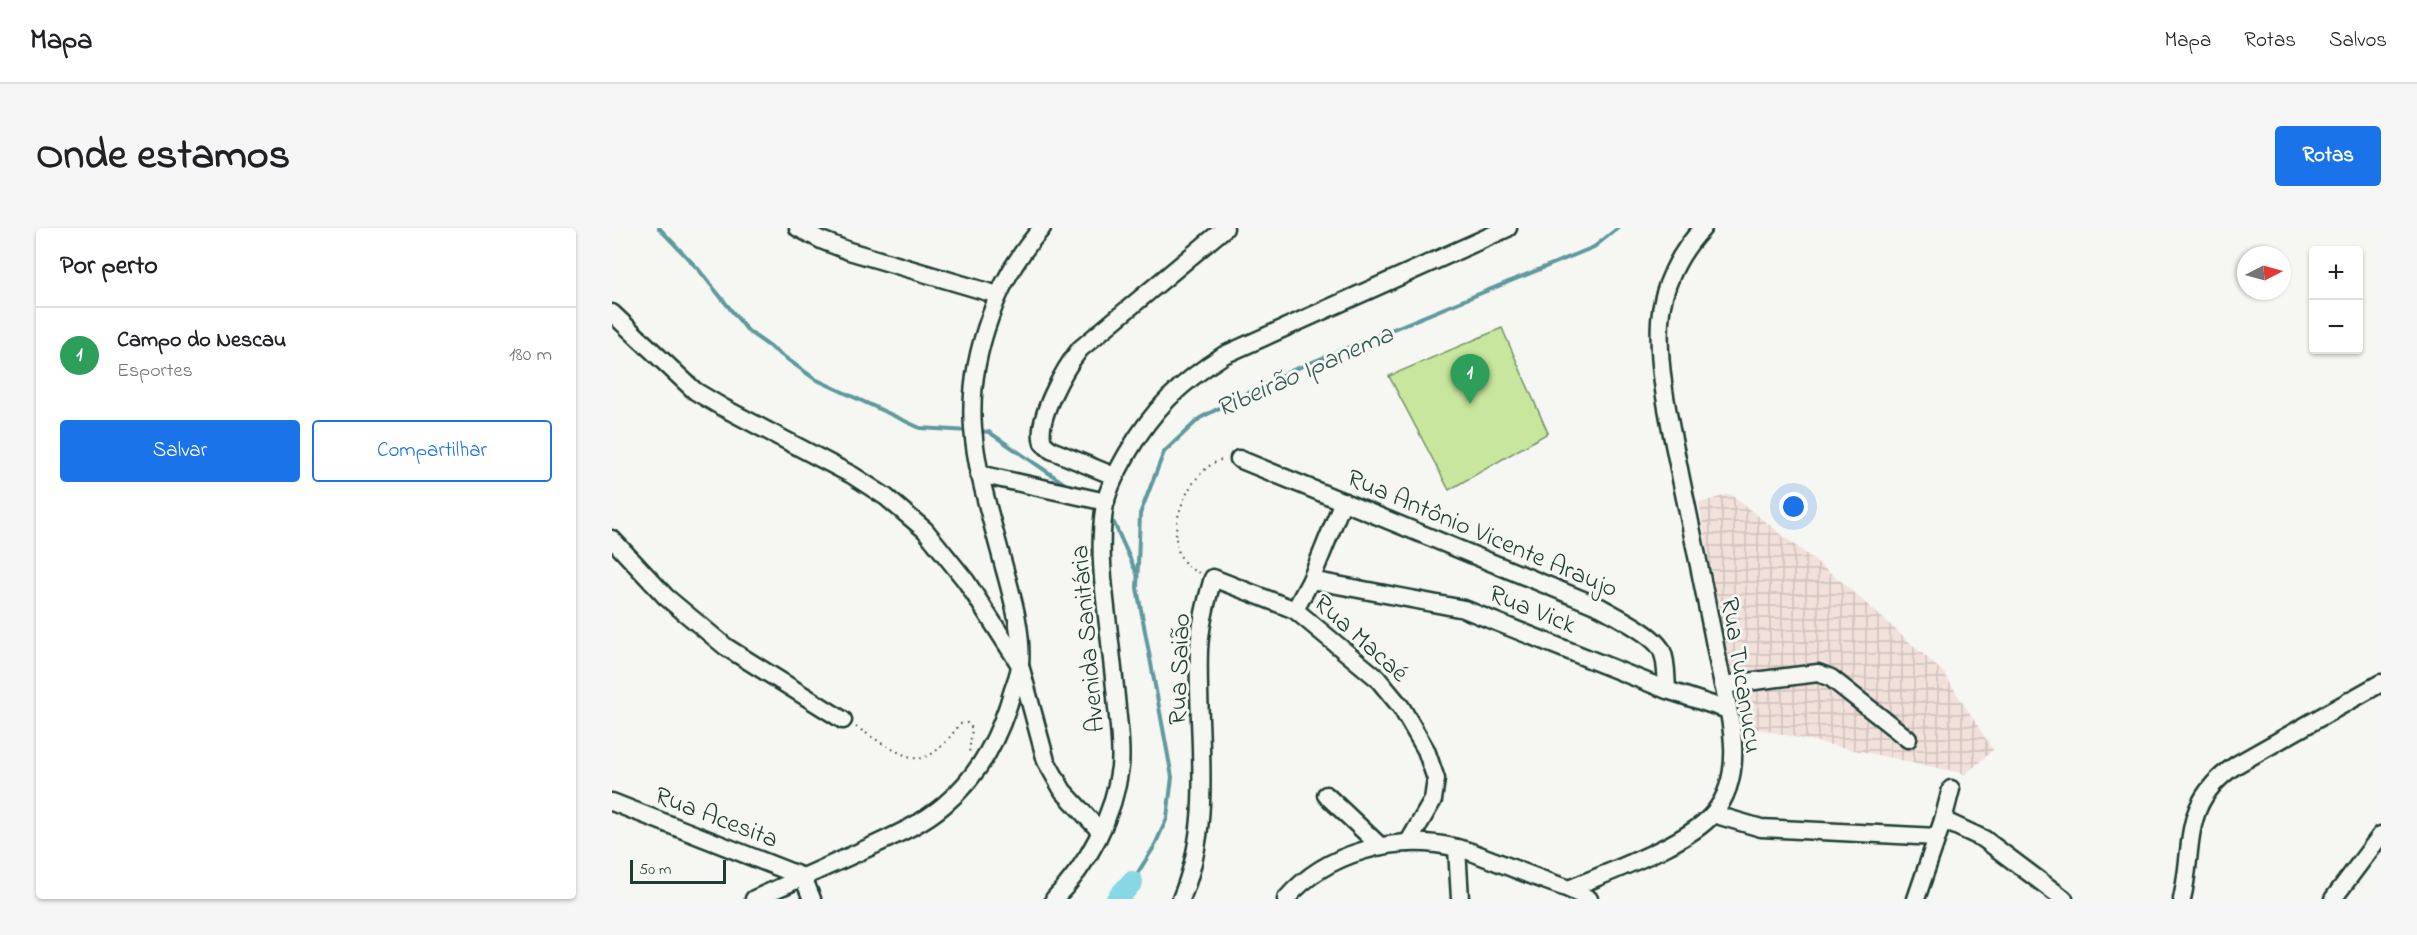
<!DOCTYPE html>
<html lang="pt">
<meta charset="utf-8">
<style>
:root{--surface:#fff;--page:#f6f6f6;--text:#202124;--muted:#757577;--line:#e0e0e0;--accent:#1a73e8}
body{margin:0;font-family:"Indie Flower",sans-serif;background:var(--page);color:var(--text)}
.controls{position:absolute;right:18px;top:18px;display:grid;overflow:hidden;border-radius:6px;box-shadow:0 2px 4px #0004}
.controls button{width:54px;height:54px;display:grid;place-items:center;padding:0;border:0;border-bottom:2px solid var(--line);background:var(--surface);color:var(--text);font:30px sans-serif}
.compass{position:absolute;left:1625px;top:18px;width:54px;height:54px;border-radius:50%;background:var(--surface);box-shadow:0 2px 4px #0004;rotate:84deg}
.scale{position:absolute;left:18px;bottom:15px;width:96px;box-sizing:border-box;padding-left:6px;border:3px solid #1f3d34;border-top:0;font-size:16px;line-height:21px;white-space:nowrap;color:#1f3d34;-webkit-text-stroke:4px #f6f6f2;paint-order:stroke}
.you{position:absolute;left:1182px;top:279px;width:21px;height:21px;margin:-15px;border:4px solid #fff;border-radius:50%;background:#1a73e8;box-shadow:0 0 0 9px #1a73e833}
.badge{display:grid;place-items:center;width:39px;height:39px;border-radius:50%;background:var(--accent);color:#fff;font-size:20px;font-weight:700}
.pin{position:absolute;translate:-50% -50px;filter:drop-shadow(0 2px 3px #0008)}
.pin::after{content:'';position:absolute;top:32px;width:21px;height:18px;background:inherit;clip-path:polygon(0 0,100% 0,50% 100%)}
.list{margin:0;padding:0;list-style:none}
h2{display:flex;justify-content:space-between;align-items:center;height:78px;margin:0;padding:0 24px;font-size:26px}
h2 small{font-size:20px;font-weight:400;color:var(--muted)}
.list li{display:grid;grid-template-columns:39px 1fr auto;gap:18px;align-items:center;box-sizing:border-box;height:96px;padding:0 24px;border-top:2px solid var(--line)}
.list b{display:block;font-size:22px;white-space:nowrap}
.list p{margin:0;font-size:20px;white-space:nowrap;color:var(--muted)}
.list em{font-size:20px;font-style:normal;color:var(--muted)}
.actions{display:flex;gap:12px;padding:18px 24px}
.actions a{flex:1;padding:14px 0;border:2px solid var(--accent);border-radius:6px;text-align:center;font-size:21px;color:var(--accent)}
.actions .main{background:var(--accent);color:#fff}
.map{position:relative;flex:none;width:1769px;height:671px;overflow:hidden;border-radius:6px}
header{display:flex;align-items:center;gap:36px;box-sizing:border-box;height:84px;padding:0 30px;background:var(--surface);border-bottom:2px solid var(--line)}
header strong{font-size:28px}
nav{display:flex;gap:33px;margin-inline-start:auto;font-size:21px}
.intro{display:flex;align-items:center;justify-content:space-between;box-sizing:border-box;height:144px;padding:0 36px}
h1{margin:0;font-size:42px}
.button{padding:15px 27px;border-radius:6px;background:var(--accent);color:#fff;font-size:21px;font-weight:700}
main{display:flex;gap:36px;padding:0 36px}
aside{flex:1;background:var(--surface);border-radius:6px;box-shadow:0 2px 4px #0004}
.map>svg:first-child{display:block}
</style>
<header>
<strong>Mapa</strong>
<nav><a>Mapa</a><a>Rotas</a><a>Salvos</a></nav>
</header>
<div class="intro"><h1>Onde estamos</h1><a class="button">Rotas</a></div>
<main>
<aside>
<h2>Por perto<small></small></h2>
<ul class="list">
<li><span class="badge" style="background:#2e9e5b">1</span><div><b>Campo do Nescau</b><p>Esportes</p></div><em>180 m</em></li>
</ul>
<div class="actions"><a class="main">Salvar</a><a>Compartilhar</a></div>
</aside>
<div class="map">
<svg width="1769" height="671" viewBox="0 0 1769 671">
<defs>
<pattern id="industrial-grid" width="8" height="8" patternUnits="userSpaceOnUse" patternTransform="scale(1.5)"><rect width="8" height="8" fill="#f2e0db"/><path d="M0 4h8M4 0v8" fill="none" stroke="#cfc1bd"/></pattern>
</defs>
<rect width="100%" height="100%" fill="#f6f6f2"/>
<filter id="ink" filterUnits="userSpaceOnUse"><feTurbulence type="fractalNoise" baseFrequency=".0167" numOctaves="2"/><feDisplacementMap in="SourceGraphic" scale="12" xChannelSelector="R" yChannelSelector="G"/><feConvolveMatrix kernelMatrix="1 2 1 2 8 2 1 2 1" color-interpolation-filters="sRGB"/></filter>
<g filter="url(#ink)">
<path fill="url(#industrial-grid)" d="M1118,266L1230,354L1331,444L1381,522L1354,546L1127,497L1087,275Z"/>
<path fill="#c8e69d" stroke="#749268" stroke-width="1.5" d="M890,100L936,205L837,262L777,148Z"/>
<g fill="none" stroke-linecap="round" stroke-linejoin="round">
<g stroke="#5d999e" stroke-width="4">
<path d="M47,0L87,42L136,103L203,151L308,200L357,203"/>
<path d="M367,203L377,204L453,256"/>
<path d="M502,295L525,346"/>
<path d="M520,654L542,619L555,590L560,549L525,360L528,286L552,224L588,190L681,142L982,19L1006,0"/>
</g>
<path stroke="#87d7e4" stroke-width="22" d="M505,671L520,654"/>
<g stroke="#1f3d34" stroke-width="21">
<g id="minor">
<path d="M186,0L209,12L237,23L386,67"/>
<path d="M0,85L83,163L110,179L240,247L274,269L313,302L354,353L408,437L434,533L451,563L488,603"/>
<path d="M627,231L988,379C1004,388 1043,407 1050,423C1055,434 1054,450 1055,462"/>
<path d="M367,246L494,274"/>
<path d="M502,248L439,222L431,215C423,192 453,140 468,121L613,0"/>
<path d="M0,311L54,369L114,419L231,492"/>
<path d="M699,352L852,381L1055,462L1116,482"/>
<path d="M683,382L699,352L731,273"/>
<path d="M1111,457L1206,445L1219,450L1296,511"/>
<path d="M714,567L768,618"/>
<path d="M0,574L191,649"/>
<path d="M1101,586L1149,600L1325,609"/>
<path d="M1331,592L1372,611L1452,671"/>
<path d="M845,620L848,671"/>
<path d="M191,649L200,671"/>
<path d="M957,661L977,671"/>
<path d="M142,671C180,654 219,637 258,619C284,607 311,595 332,577C369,546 388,507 401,462C404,453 408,444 408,436C411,399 397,359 388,324C364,235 345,180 378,89C389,56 407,26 430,0"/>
<path d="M442,671C476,637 502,588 508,539C510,520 507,499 505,480C502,447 498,414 494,380C490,346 487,311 493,276C497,258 506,242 515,226C541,181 568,155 612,127L896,0"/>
<path d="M569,671C603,591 584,505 587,422C588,397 594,374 601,350L683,382L765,450L789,479L814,522L824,551L821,572L796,615"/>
<path d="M674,671C714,624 786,605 845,620C857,622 869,628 880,632C905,642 931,652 957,661C996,644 1074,617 1101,586C1136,545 1117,485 1107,438C1095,375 1082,313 1069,251C1059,199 1045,146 1048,93C1050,59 1067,25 1091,0"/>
<path d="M1304,671L1331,592L1339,561"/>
<path d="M1570,671C1583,615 1568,575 1624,537L1769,455"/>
<path d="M1721,671L1769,607"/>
</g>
</g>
<g stroke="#1f3d34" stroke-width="2" stroke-dasharray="1.5 4.5" stroke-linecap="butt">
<path d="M587,345C540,326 573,240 612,231"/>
<path d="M244,499C258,507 295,534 310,530C326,526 339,508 348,496L355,495L360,500L357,526"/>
</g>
<use href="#minor" stroke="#f6f6f2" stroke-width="16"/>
</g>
</g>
<g text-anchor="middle" stroke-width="6" stroke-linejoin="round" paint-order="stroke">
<g font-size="26" fill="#1f3d34" stroke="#f6f6f2">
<text transform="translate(871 304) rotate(23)" y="9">Rua Antônio Vicente Araujo</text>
<text transform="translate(921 380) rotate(22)" y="9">Rua Vick</text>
<text transform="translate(750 409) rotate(42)" y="9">Rua Macaé</text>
<text transform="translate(474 411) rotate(-95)" y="9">Avenida Sanitária</text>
<text transform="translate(566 441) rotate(-88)" y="9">Rua Saião</text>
<text transform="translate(1131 447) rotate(81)" y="9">Rua Tucanucu</text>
<text transform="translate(105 588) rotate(21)" y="9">Rua Acesita</text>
</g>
<g font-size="27" font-style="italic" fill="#345c57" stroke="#f6f6f2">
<text transform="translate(692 142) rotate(-24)" y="9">Ribeirão Ipanema</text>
</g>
</g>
</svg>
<div class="controls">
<button>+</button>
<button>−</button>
</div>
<svg class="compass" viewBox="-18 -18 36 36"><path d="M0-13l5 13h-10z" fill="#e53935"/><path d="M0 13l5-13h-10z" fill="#757577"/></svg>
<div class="scale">50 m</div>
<div class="you"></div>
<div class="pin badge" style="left:858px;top:176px;background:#2e9e5b">1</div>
</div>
</main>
